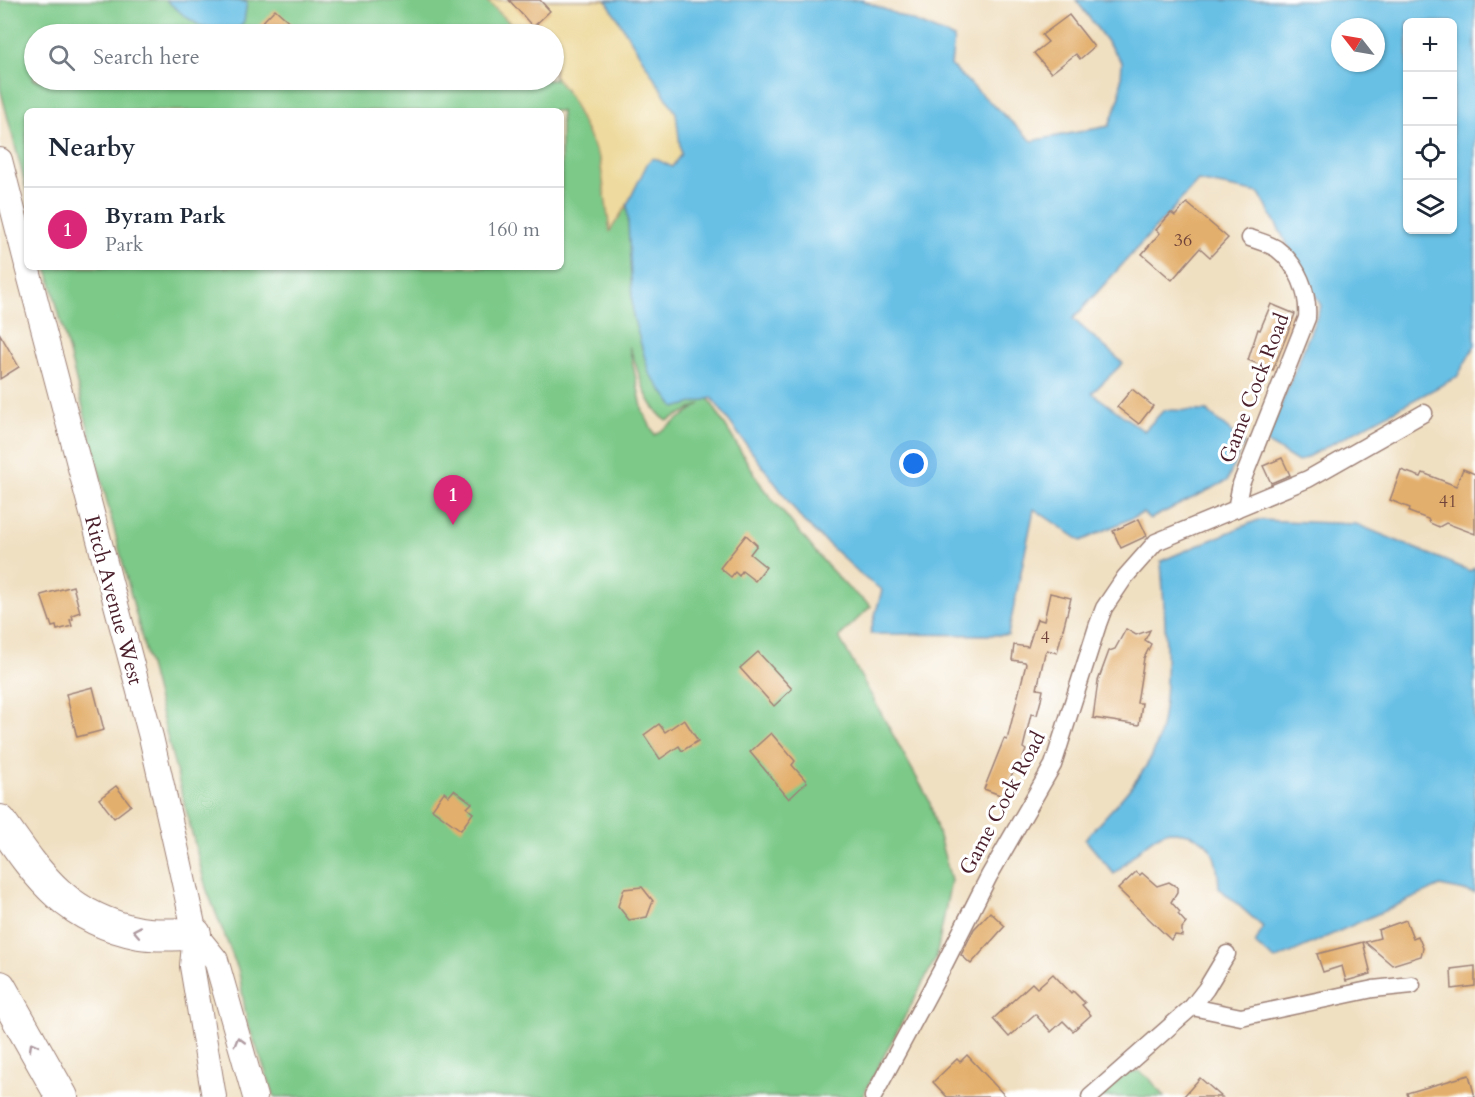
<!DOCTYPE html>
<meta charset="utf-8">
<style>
:root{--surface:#fff;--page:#f6f6f7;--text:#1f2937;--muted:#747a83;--line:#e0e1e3;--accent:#db2777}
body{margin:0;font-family:Cardo,serif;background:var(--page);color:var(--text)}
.controls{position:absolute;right:18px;top:18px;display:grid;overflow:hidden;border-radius:9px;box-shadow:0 2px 4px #0004}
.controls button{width:54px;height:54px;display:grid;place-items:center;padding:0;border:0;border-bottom:2px solid var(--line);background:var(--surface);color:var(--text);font:30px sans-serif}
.compass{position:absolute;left:1331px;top:18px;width:54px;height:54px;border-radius:50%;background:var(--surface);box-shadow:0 2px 4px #0004;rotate:301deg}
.you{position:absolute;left:914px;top:464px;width:21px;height:21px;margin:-15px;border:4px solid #fff;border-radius:50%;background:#1a73e8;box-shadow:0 0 0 9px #1a73e833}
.badge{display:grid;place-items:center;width:39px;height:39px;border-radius:50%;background:var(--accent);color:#fff;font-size:20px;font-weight:700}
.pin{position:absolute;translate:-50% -50px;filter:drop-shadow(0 2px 3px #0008)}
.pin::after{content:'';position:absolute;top:32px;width:21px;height:18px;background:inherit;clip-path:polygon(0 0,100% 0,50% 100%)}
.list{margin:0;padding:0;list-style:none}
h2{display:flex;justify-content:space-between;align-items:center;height:78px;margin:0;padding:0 24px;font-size:26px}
h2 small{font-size:20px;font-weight:400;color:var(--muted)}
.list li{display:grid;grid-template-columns:39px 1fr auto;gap:18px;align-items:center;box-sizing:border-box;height:84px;padding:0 24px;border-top:2px solid var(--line)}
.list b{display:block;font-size:22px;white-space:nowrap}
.list p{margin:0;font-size:20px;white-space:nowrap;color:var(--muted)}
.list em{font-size:20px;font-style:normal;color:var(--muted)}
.icon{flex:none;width:33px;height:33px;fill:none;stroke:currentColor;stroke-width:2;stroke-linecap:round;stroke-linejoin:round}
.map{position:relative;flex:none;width:1475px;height:1097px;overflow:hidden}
.search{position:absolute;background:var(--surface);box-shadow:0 2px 4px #0004;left:24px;top:24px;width:540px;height:66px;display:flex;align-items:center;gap:15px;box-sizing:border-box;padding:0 21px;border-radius:33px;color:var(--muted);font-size:22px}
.panel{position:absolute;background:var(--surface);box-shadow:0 2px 4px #0004;left:24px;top:108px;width:540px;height:162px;border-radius:9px}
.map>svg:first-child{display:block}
</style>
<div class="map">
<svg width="1475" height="1097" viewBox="0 0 1475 1097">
<rect width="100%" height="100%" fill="#fff"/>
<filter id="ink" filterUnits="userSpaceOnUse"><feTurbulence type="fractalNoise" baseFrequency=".0167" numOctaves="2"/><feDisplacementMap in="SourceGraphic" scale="12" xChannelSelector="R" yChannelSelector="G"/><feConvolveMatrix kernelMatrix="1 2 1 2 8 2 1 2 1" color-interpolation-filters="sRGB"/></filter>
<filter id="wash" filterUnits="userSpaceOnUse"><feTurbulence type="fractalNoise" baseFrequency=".008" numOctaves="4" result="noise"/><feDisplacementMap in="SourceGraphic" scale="24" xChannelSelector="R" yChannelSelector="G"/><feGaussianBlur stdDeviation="1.35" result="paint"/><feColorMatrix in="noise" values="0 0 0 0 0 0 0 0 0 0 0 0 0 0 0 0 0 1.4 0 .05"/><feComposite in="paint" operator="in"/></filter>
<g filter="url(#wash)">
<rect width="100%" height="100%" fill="#f0e0c2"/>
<g fill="#7bc988" stroke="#62745a" stroke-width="1.5" fill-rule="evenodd">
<path d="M0,0H606L676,113L666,353L709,399L763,488L824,562L848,588L871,606L839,637L929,800L951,880L936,958L862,1097H275L247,1022L239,972L206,888L47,267H561V111H27V191L0,88ZM34,34H554V80H34ZM629,346C640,372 643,404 667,421L701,404L655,435L643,412Z"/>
<path d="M1139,1071L1150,1079L1164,1097H1100L1124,1075Z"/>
</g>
<path fill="#eeda9e" stroke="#9c7c64" stroke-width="1.5" d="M486,0H648L706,162L641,177L627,205L610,231L600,160L570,97L554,75V34H522Z"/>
<g fill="#68c0e5" stroke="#597088" stroke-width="1.5" fill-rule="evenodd">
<path d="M166,0H226L247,2L244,21L236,34C207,35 187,19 166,0Z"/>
<path d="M606,0H862L954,38L951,66L1032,141L1109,126L1120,96L1122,62L1076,0H1475V345L1457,377L1298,462L1266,442L1321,306L1259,193L1198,181L1073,319L1123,363L1092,393L1144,431L1164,410L1207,411L1244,443L1227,481L1150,519L1143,513L1081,541L1034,509L1008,635L870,634L882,590L866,579L803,521L712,398L675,408L649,373L633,316L627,205L648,162L654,158L672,167L681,154L676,113ZM1408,22H1452V230H1408ZM1340,27H1376V63H1340Z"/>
<path d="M1258,520L1356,524L1470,571L1475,567V893L1440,886L1275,960L1255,944L1263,927L1219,888C1218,861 1214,838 1183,833C1179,833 1173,831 1169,831C1149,836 1129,861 1114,874L1085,839C1107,814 1132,790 1149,761C1176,718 1164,612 1161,561Z"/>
</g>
<g id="blocks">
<g fill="#e3af6c">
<path d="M509,0H540L550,11L533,27Z"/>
<path d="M275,9L303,34H251Z"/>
<path d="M1069,15L1094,47L1080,59L1076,54L1051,73L1034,53L1048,42L1042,35Z"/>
<path d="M1187,203L1228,238L1210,257L1200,248L1172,280L1142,254L1160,233L1156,230L1171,213L1175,216Z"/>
<path d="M1271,304L1295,314L1273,370L1248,360L1258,329L1260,330Z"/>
<path d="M0,334L19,367L0,379Z"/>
<path d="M1132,389L1153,406L1139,424L1117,407Z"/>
<path d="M1282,458L1290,475L1271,483L1263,466Z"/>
<path d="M1463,469L1475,474V534L1446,523L1439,527L1430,523L1428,519L1409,512L1410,508L1390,500L1401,470L1421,477L1423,473L1456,486Z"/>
<path d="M1139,519L1147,536L1121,548L1113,531Z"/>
<path d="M746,535L757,545L750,554L766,567L755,581L742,571L739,576L735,572L731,577L720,568Z"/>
<path d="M73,586L80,612L72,615L73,619L70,620L72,626L57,630L56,626L52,627L41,595Z"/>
<path d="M1050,593L1071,598L1057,653L1047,650L1045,653L1037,689L1043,690L1041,700L1037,715L1031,714L1023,748L1026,750L1017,773L1013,772L1003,796L984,789L1004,739L1007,740L1026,664L1025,662L1012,660L1014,645L1028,647L1037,619L1044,621Z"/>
<path d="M1126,629L1136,635L1150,630L1145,640L1151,644L1144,658L1137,703H1142L1139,725L1093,718L1098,681L1109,651L1115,649Z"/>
<path d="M758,652L792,689L774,706L740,668Z"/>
<path d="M93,687L104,730L77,737L66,694Z"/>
<path d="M684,719L698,741L682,751L679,746L660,759L644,735L659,724L665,732Z"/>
<path d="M771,733L795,761L792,765L807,782L789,799L750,752Z"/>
<path d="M116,786L131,805L114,818L99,799Z"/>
<path d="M454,790L472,803L467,808L473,813L461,830L432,809L444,792L449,796Z"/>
<path d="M1136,872L1140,875L1142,873L1157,886L1169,882L1177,887V892L1171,902L1180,912L1178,914L1186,923L1182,928V936L1175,935L1171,940L1118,889Z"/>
<path d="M642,887L653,901L647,917L629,920L618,906L624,889Z"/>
<path d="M990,912L1005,926L971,964L961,955L974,929Z"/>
<path d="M1406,920L1413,938L1418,936L1423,948L1421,956L1392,965L1365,942L1380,938L1378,930Z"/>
<path d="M1363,942L1371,974L1346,981L1342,966L1323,972L1317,954Z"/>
<path d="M1475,966V986L1452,989L1451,969Z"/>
<path d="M1053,974L1071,993L1073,991L1085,1003L1082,1005L1091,1015L1073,1031L1063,1021L1051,1032L1035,1014L1009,1037L993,1019L1032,983L1037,988Z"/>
<path d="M967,1055L1006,1097H947L933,1082L957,1059L960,1062Z"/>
<path d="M1469,1075L1475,1097H1408L1407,1093Z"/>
<path d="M1200,1078L1222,1097H1183Z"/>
</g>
</g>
</g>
<g filter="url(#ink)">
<use href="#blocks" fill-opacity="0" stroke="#9d8076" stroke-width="1.5"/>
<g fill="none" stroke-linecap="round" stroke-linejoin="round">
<g stroke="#9d8076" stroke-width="19">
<g id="minor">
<path d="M1236,509L1241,484L1307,318C1309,293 1298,265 1277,249C1270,244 1258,241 1250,238"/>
<path d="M1192,1007L1241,1017L1373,989L1412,985"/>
<path d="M873,1097L942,969L989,876L1053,765L1098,624L1104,608L1125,577L1156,542L1308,479L1424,413"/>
<path d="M1090,1097L1192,1007L1206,989L1227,954"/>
</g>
</g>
<g stroke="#9d8076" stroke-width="26">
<g id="secondary">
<path d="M0,160L27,265"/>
<path d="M27,267L151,737L179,860L195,934L192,966L214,1097"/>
<path d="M195,934L216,960L255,1097"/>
</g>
</g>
<g stroke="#9d8076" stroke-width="34">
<g id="motorway">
<path d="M0,821C39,877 67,919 140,933C157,936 177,934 195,934"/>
<path d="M0,987L62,1097"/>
</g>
</g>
<use href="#minor" stroke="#fff" stroke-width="16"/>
<use href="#secondary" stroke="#fff" stroke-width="24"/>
<use href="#motorway" stroke="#fff" stroke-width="32"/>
</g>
<defs><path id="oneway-chevron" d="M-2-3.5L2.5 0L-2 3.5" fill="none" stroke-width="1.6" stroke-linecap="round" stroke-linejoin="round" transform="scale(1.5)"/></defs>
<g stroke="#ae9aa0">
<use href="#oneway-chevron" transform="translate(137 931) rotate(-169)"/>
<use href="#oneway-chevron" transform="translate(239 1041) rotate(-106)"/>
<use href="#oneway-chevron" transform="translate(33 1046) rotate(-119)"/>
</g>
</g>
<g text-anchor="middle" stroke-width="6" stroke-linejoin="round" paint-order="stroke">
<g font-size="18" fill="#70433b">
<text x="1183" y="246">36</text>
<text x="1448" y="507">41</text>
<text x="1045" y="643">4</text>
</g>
<g font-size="21" fill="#4a1f2b" stroke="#fff">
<text transform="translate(1254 388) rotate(-69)" y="7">Game Cock Road</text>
<text transform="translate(114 600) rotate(75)" y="7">Ritch Avenue West</text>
<text transform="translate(1002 803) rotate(-62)" y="7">Game Cock Road</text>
</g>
</g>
</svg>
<div class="controls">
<button>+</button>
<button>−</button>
<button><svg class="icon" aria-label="locate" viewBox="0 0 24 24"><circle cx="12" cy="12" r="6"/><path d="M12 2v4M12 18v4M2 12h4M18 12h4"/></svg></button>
<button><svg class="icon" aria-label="layers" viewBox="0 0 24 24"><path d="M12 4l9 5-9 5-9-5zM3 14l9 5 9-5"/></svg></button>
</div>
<svg class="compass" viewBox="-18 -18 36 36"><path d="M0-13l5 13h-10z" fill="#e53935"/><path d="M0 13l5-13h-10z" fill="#747a83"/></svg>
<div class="you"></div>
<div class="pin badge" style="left:453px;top:525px">1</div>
<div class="search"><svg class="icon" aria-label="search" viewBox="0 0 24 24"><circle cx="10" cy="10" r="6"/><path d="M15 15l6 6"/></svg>Search here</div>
<section class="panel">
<h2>Nearby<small></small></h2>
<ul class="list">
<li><span class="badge">1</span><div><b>Byram Park</b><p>Park</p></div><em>160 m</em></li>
</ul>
</section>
</div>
